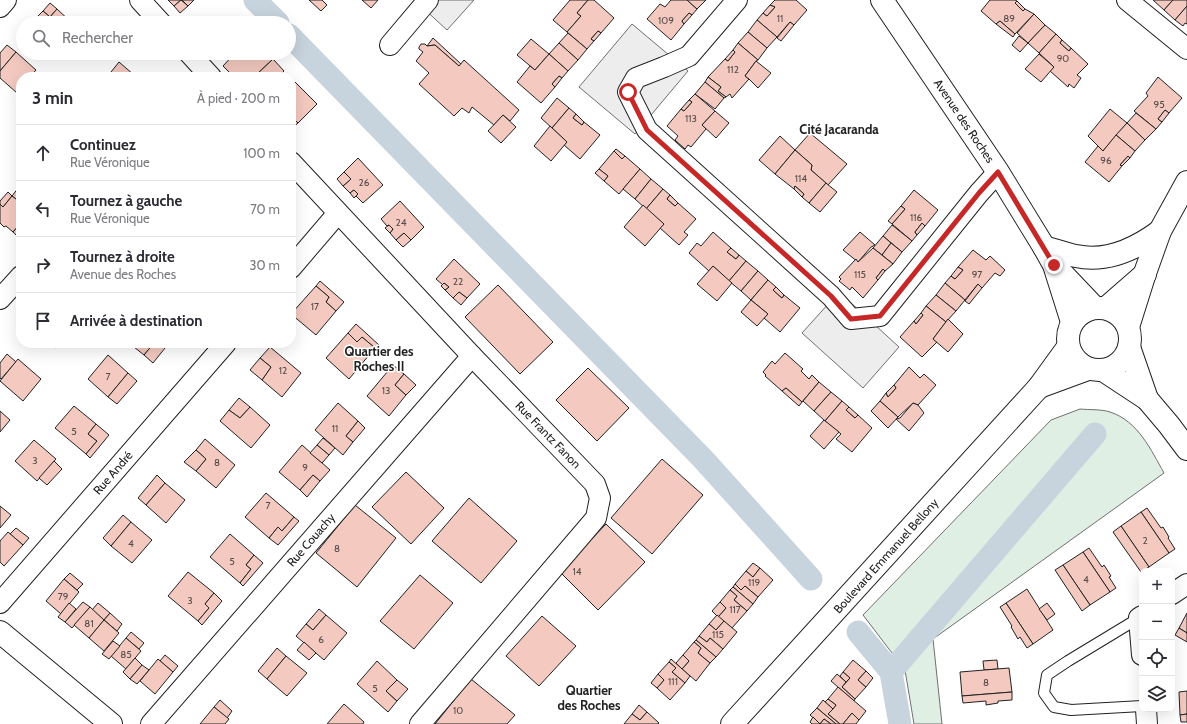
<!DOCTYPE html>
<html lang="fr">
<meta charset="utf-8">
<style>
:root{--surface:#fff;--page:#f2f2f3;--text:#2b2b33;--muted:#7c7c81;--line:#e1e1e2}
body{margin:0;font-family:Cabin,sans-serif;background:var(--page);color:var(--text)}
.controls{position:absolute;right:12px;bottom:12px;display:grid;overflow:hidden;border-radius:8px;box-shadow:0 4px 16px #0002}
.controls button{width:36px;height:36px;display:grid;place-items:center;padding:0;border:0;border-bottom:1px solid var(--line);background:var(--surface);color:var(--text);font:20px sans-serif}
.stop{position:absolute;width:12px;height:12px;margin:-9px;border:3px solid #c62828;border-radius:50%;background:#fff}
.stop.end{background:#c62828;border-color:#fff;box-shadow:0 1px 4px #0008}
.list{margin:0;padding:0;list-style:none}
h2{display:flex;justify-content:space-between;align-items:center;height:52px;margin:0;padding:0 16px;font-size:17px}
h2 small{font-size:13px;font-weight:400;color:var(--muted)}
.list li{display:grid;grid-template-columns:26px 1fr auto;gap:12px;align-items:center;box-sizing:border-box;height:56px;padding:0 16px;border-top:1px solid var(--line)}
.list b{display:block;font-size:15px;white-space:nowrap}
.list p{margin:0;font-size:13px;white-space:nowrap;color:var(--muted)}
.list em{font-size:13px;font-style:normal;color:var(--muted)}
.icon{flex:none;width:22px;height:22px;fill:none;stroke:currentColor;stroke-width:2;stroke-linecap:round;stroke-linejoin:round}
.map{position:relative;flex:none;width:1187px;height:724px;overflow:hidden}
.search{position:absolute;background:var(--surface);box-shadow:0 4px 16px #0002;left:16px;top:16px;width:280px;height:44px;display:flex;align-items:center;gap:10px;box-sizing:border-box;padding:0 14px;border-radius:22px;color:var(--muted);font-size:15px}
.panel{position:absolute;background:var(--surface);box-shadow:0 4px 16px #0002;left:16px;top:72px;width:280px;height:276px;border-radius:16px}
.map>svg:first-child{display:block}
</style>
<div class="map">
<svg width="1187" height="724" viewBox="0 0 1187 724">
<rect width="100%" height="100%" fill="#fff"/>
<path fill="#e0efe3" stroke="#6f6f6f" d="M1080,409C1089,410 1101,409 1110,412C1138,421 1151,450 1164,473L933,639L942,724H914L905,670L863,615L1051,420Z"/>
<g fill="#ededed" stroke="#6f6f6f">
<path d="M428,0H474L447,30L422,7Z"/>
<path d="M632,24L688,71L635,134L579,87Z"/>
<path d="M839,292L899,347L863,388L802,333Z"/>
</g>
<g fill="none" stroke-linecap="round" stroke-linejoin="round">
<g stroke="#c7d3dd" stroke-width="23">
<path d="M255,0L278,23"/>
<path d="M289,35L703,459L811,579"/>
<path d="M858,632L891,672L900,724"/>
<path d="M891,672L1095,434"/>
</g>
</g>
<g fill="#f3c9c0" stroke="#222">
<path d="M168,0H181L174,6Z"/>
<path d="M181,0L188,6L180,13L174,6Z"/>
<path d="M182,0H194L188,6Z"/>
<path d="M309,0H322L327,5L321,11Z"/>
<path d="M362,0H378L371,8Z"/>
<path d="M570,0H588L577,13L581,16L567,32L553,20Z"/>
<path d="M588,0H594L614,18L601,33L598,31L591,39L594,41L587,49L567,32L581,16L577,13Z"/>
<path d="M671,0H687L697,9L692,15L689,13L682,21L684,24L671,40L647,19L660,4L665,7Z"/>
<path d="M687,0H706L697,9Z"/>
<path d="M775,0H796L807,10L794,25L790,22L777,37L757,20L763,13L767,16L775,7L770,5Z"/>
<path d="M990,0H1015L1017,1L1015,3L1023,11L1025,9L1034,14L1015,34L1000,21L996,24L981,11Z"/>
<path d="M1153,0H1173L1164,10Z"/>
<path d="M1173,0H1187V6L1175,20L1164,10Z"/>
<path d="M1017,1L1025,9L1023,11L1015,3Z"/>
<path d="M50,3L57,9L50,17L43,11Z"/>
<path d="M770,5L775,7L767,16L763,13Z"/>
<path d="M1187,6V24L1185,23L1183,26L1175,20Z"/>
<path d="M57,9L72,23H39L40,22L36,18L43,11L50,17Z"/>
<path d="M689,13L692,15L684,24L682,21Z"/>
<path d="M1034,14L1045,25L1028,43L1017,33Z"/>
<path d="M757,20L777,37L767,48L748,32Z"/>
<path d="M1000,21L1015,34L1013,37L996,24Z"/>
<path d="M790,22L794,25L781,41L777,38Z"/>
<path d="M1045,25L1056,34L1039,53L1028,43Z"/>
<path d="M598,31L601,33L594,41L591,39Z"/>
<path d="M748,32L767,48L758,60L738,43Z"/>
<path d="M568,33L587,49L578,60L559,43Z"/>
<path d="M1056,34L1062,40L1060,43L1069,51L1071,48L1088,64L1077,75L1081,78L1074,88L1069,84L1068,87L1050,71L1054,67L1039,53Z"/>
<path d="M1019,36L1028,43L1020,52L1012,45Z"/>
<path d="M433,38L461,64L459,66L435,45L427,46Z"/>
<path d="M531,39L549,54L535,70L517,55Z"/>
<path d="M1062,40L1071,48L1069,51L1060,43Z"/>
<path d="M559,43L578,60L568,71L549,54Z"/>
<path d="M738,43L758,60L756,61L745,76L749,79L732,98L730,94L726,97L718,91L721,87L708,77L725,59L728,61L735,52L733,50Z"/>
<path d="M421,44H425L427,46L435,45L459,66L464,60L519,110L510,121L503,115L494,125L472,107L469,113L462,108L454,116L419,84L429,73L416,61L423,52L419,49V47Z"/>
<path d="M7,45L16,52L0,71V53Z"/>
<path d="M733,50L735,52L728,61L725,59Z"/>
<path d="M16,52L36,70L30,77H21V87L17,93L0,78V71Z"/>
<path d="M235,53H267L273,59L254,77H234L223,66Z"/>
<path d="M549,54L568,71L562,78L559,76L552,84L555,87L541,103L517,82L530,66L535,70Z"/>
<path d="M1039,54L1054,67L1041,82L1025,69Z"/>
<path d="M273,59L284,71L278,77H254Z"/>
<path d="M756,61L771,73L758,88L749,79L745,76Z"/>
<path d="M119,62L134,75L136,77H107Z"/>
<path d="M559,76L562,78L555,87L552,84Z"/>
<path d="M708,77L721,87L718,91L726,97L724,98L705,82Z"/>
<path d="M1158,77L1182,98L1169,113L1165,110L1158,119L1162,122L1156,129L1134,111L1148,96L1146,93Z"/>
<path d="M295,82L317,104L298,123L291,116V86Z"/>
<path d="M705,82L724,98L715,109L695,94Z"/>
<path d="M695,94L715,111L702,125L706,129L691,147L688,145L685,149L675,140L678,136L667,126L681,109L684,111L692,102L689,100Z"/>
<path d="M557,98L569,108L552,128L541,118Z"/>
<path d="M689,100L692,102L684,111L681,109Z"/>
<path d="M569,108L576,114L573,118L582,125L584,122L600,135L580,159L564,145L567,142L552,128Z"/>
<path d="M1110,109L1127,123L1103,151L1088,136Z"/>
<path d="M1165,110L1169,113L1162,122L1158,119Z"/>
<path d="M715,111L729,123L716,138L702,125Z"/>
<path d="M1136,113L1156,129L1145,140L1127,123Z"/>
<path d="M576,114L584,122L582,125L573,118Z"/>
<path d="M503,115L516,127L501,143L488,131Z"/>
<path d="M291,116L298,123L291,129Z"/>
<path d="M1127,123L1145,140L1135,151L1116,135Z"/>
<path d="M550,126L567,142L551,161L534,146Z"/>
<path d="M810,133L847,164L828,185L811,170L812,165L795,150Z"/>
<path d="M1116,135L1135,151L1130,158L1128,156L1120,165L1122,166L1109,182L1085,162L1098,146L1103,151Z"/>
<path d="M780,136L795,150L775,174L759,160Z"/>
<path d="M616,149L625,156L622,159L614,151Z"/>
<path d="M795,150L812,165L811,170L826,183L809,203L802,197L804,194L795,186L794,189L775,174Z"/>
<path d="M614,151L622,159L625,156L640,169L619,194L604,181L608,176L599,169Z"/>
<path d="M1128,156L1130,158L1122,166L1120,165Z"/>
<path d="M358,158L383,185L363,203L356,196L358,194L354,190L350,193L343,186L351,179L344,172Z"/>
<path d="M599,169L608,176L604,181L595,173Z"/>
<path d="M640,169L651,179L635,199L623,189Z"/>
<path d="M344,172L351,179L343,186L337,179Z"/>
<path d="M651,179L663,189L646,209L635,199Z"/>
<path d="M826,183L837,192L820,212L809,203Z"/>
<path d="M795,186L804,194L802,197L794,189Z"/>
<path d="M19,187L21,189V203L12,196Z"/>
<path d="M663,189L670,195L667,199L675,206L678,203L696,219L684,232L688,235L679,245L660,228L664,224L646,209Z"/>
<path d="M354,190L358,194L354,198L350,193Z"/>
<path d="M914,190L938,210L925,226L922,223L915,232L917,235L912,241L892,224L905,209L901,206Z"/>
<path d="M8,192L12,196L3,207L0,204V201Z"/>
<path d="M670,195L678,203L675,206L667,199Z"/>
<path d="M12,196L21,203V223L13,232L6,226L4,227L0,223V204L3,207Z"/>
<path d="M400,201L424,227L411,240L404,233L396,240L390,233L393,229L389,225L387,226L381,219Z"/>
<path d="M643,205L664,224L645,246L624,227Z"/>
<path d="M901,206L905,209L892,224L888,221Z"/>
<path d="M21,223V231L17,236L13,232Z"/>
<path d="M922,223L925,226L917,235L915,232Z"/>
<path d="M389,225L393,229L390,233L385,228Z"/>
<path d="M892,225L912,241L902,252L883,236Z"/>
<path d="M713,232L731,248L727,252L736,259L739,255L746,261L729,281L713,266L709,271L689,253L697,243L701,246Z"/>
<path d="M860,232L875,245L871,247L858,262L843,250Z"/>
<path d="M404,233L411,240L403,247L396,240Z"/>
<path d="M883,236L891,243L882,255L873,248Z"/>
<path d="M891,243L902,252L893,264L882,255Z"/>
<path d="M731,248L739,255L736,259L727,252Z"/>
<path d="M873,248L893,264L885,271L883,269L876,278L878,280L863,298L852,287L850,290L839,281L841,279L839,277L856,259L858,262Z"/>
<path d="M973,250L986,260L990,256L1005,270L1000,276L995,273L982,288L978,284L965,300L945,283L951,276L955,279L963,270L958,267Z"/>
<path d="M454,259L480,284L467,298L459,292L453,298L445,290L449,287L444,283L443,285L436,279Z"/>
<path d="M746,261L758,271L741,291L729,281Z"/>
<path d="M713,266L732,283L717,301L697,284Z"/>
<path d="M958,267L963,270L955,279L951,276Z"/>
<path d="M883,269L885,271L878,280L876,278Z"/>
<path d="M758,271L768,280L751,300L741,291Z"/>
<path d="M768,280L776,287L773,290L782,298L784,295L800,308L780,332L764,318L768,314L751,300Z"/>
<path d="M320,281L344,302L336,311L326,302L329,297L316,286Z"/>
<path d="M444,283L449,287L445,290L441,286Z"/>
<path d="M945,283L965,300L956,311L936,295Z"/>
<path d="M978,284L982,288L969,304L965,301Z"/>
<path d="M498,285L553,342L520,374L465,317Z"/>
<path d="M316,286L329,297L326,302L336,311L316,335L291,314Z"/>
<path d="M776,287L784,295L782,298L773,290Z"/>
<path d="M459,292L467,298L461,305L453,298Z"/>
<path d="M936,295L956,311L946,322L926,306Z"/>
<path d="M751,300L768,314L757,326L741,312Z"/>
<path d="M926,306L946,322L933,339L937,342L922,357L900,337L914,321L916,324L923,315L921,313Z"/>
<path d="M921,313L923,315L916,324L914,321Z"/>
<path d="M948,319L963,334L948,352L933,339Z"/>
<path d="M356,324L379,345L375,348L362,337L357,342L348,333Z"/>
<path d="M348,333L357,342L362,337L375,348L349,379L326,358Z"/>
<path d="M50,343H60L56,348Z"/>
<path d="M129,343H154L144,355Z"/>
<path d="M154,343H169L153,363L144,355Z"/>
<path d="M270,347L301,373L282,397L262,380L271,367L260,358Z"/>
<path d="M785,353L803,369L801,371L809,379L812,375L819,382L802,402L786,388L782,391L765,376L766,375L763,372L772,361L775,364Z"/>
<path d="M7,354L16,362L1,379L0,378V363Z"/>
<path d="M108,355L128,373L108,397L88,379Z"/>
<path d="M260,358L271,367L262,380L250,370Z"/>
<path d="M18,359L41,379L23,401L0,381Z"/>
<path d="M393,365L404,374L395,385L406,395L389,416L367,396Z"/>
<path d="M909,367L920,378L924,374L936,385L918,405L913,403L898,417L880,401L886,393L888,397L896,388L894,385Z"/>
<path d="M588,368L629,408L597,441L556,400Z"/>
<path d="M128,373L137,381L117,404L108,397Z"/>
<path d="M404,374L416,385L406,395L395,385Z"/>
<path d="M819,382L831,392L814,411L803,401Z"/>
<path d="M894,385L896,388L888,397L886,393Z"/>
<path d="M786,388L802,402L799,406L782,391Z"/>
<path d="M831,392L842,401L825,421L814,411Z"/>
<path d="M239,398L250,407L240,418L229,410Z"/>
<path d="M842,401L849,407L846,410L855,418L858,415L872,428L852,452L836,439L841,434L825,421Z"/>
<path d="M880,401L898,417L888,428L871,411Z"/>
<path d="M338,403L358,421L346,436L353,442L343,455L315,430Z"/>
<path d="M913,403L918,405L924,413L909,431L896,419L900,418Z"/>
<path d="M74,406L96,424L88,434L97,441L86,454L55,428Z"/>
<path d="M250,407L270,425L251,448L220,421L229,410L240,418Z"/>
<path d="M849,407L858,415L855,418L846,410Z"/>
<path d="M0,411L10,420L0,432Z"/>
<path d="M824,420L839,432L824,449L810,436Z"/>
<path d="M358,421L365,428L353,442L346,436Z"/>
<path d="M96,424L109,435L90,458L86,454L97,441L88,434Z"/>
<path d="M323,438L335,448L329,455L317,445Z"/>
<path d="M205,439L235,465L216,488L196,471L206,459L196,450Z"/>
<path d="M34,440L56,459L37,481L15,461Z"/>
<path d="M302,445L330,470L320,481L313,475L300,490L279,472Z"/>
<path d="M317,445L329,455L322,463L310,453Z"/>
<path d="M196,450L206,459L196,471L184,462Z"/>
<path d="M662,459L703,495L652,554L611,518Z"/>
<path d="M54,461L62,469L47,485L39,478Z"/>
<path d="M406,472L444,508L411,544L372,507Z"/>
<path d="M157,475L165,483L146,505L138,498Z"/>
<path d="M313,475L320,481L307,497L300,490Z"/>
<path d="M165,483L185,500L166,523L146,505Z"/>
<path d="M266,493L294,517L282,531L278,527L269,538L245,517Z"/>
<path d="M469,498L517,541L481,583L432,541Z"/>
<path d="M355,505L396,538L357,587L316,553Z"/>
<path d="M0,506L11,515L0,528Z"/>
<path d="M1147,508L1161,528L1163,527L1169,537L1168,538L1175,549L1169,553L1141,512Z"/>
<path d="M1141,512L1169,553L1149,567L1121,526Z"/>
<path d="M123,515L131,522L111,546L103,538Z"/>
<path d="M294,517L299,521L278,545L269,538L278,527L282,531Z"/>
<path d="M131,522L152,540L132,563L111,546Z"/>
<path d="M606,524L645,562L598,610L560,572Z"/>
<path d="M1121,526L1149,567L1141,572L1113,532Z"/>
<path d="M16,528L29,538L23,545L10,534Z"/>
<path d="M8,532L23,545L4,566L0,562V541Z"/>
<path d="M230,534L254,555L246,565L251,569L240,583L210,557Z"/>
<path d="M1089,548L1102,567L1104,565L1111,576L1109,577L1116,588L1110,592L1083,552Z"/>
<path d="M1083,552L1110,592L1090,605L1063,565Z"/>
<path d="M254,555L263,563L243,586L240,583L251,569L246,565Z"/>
<path d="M753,563L760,568L753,577L746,571Z"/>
<path d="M1063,565L1090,605L1082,611L1055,570Z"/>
<path d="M760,568L773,580L758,597L745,586L741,590L735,584L746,571L753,577Z"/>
<path d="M188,572L214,593L205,604L209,608L198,621L168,596Z"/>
<path d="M70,573L83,584L77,590L64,579Z"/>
<path d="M420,575L453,603L414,649L380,621Z"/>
<path d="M64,579L79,592L61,614L46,601Z"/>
<path d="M735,584L741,590L745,586L758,597L753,604L733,587Z"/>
<path d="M733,587L753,604L747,611L734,600L737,596L730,590Z"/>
<path d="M1027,589L1053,630L1033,644L1006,603Z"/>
<path d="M730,590L737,596L734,600L747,611L732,628L718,617L726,608L720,602Z"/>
<path d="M214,593L222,601L202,625L198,621L209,608L205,604Z"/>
<path d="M83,602L90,607L72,628L65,622Z"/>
<path d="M720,602L726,608L718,617L712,611Z"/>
<path d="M69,603L76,609L65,622L58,617Z"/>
<path d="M98,603L110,613L104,620L92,610Z"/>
<path d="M1006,603L1033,644L1027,648L1020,637L1018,639L1011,627L1012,626L1000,607Z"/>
<path d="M1047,603L1055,614L1047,620L1039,609Z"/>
<path d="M90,607L104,620L89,638L74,625Z"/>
<path d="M319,609L326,615L313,630L306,624Z"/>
<path d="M110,613L122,624L117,631L104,620Z"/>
<path d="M1187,613V633L1179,628Z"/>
<path d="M326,615L347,633L324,660L296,636L306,624L313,630Z"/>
<path d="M717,615L724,621L716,630L709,624Z"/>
<path d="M542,616L576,646L539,686L506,656Z"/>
<path d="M104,620L119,633L104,651L89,638Z"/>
<path d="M724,621L737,632L723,649L710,638L707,642L699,636L709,624L716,630Z"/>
<path d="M1179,628L1187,633V642L1175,635Z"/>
<path d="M131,632L144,643L139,649L126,638Z"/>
<path d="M699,636L707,642L710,638L723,649L716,657L696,640Z"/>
<path d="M126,638L141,651L126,669L111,656Z"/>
<path d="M696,640L716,657L710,663L698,653L701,648L694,642Z"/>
<path d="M113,641L120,646L109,659L102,654Z"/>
<path d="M304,642L316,653L309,660L297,650Z"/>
<path d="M694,642L701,648L698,653L710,663L696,681L682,669L689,661L683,655Z"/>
<path d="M277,648L286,656L267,679L258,671Z"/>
<path d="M165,655L178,666L173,672L160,661Z"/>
<path d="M683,655L689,661L682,669L676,663Z"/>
<path d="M286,656L307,673L287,696L267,679Z"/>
<path d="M135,658L142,665L130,679L123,672Z"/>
<path d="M158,659L173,672L155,694L140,681Z"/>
<path d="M671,659L690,676L685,683L672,672L676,668L669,662Z"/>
<path d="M853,660L866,671L858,680L866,687L855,699L842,687L850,678L843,672Z"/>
<path d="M997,660L998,669L984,670L983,661Z"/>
<path d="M377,661L397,680L386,691L397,701L388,712L357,684Z"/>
<path d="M669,662L676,668L672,672L685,683L670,700L657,688L664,680L658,674Z"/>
<path d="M142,665L149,670L137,684L130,679Z"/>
<path d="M1009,668L1012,692L962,696L960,672Z"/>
<path d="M866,671L873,678L866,687L858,680Z"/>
<path d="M843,672L850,678L846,682L840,676Z"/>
<path d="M658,674L664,680L657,688L651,683Z"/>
<path d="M837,674L846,682L842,687L855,699L854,701L831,681Z"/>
<path d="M471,679L515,715L507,724H435Z"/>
<path d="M397,680L408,689L397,701L386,691Z"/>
<path d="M838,687L866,711L859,720L852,713L843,724H840L828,714L836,705L828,699Z"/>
<path d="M1187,691V714L1180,715L1179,692Z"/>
<path d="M1012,692V700L998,701V703L986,705V701L963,703L962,696Z"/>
<path d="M828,699L836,705L833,709L825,702Z"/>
<path d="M220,700L232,711L227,718L214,707Z"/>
<path d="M823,700L833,709L828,714L840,724H836L817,708Z"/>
<path d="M344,704L364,722L363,724H327Z"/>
<path d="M639,705L647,712L640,720L632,714Z"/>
<path d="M214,707L229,719L225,724H200Z"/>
<path d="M817,708L836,724H831L824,719L820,724L810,715Z"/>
<path d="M647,712L659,723L658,724H624L632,714L640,720Z"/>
<path d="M852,713L859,720L856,724H843Z"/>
<path d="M1187,714V722H1181L1180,715Z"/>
<path d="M813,717L820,724H812L810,722Z"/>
<path d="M824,719L831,724H820Z"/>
</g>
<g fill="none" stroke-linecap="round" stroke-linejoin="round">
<g stroke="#222" stroke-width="12">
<path id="lane" d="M1139,618L1068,661L1047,675L1044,693L1054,707L1071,710L1142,706"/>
</g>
<g stroke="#222" stroke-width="22">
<g id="street">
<path d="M140,0L161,23"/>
<path d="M737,0L689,56L664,67L636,78L628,92L647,130L831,296L851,319L880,316L979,193L998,172"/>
<path d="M1127,0L1187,49"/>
<path d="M0,7L6,0"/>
<path d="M390,45L428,0"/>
<path d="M189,53L211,77"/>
<path d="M291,162L472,356L595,484L600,498L596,518L420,724"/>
<path d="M291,268L338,213"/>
<path d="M0,299L21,276"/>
<path d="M1172,594L1187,584"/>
<path d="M0,603L226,343"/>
<path d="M1142,616L1139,618L1142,655"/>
<path d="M1146,709L1147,724"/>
<path d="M151,724L472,356"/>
</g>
</g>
<g stroke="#222" stroke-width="24">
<g id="secondary">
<path d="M882,0L998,172L1044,247L1054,265L1072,322"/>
<path d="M1044,247C1055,250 1065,254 1076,256C1107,263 1137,248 1160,231"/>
<path d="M1057,268L1095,308"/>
<circle cx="1099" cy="339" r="31"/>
<path d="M1106,308L1145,274"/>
<path d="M1128,327L1145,273L1160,231L1187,182"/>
<path d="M1129,347L1147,399"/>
<path d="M1103,370L1147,399L1169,425L1187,449"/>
<path d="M1039,387L1088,369"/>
<path d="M0,632L111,724"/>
<path d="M732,724L1039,387L1068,347"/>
</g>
</g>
<use href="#lane" stroke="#fff" stroke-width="10"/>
<use href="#street" stroke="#fff" stroke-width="20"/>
<use href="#secondary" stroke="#fff" stroke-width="22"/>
</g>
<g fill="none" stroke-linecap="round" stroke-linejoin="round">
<path stroke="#c62828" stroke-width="5" d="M628,92L647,130L831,296L851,319L880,316L979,193L998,172L1054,265"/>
</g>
<g text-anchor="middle" stroke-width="3" stroke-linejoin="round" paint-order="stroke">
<g font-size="10" fill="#564c4a">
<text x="780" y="22">11</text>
<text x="1009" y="22">89</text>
<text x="666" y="24">109</text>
<text x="1063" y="62">90</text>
<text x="733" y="73">112</text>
<text x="1159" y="108">95</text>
<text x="691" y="122">113</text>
<text x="1106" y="164">96</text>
<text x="801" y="182">114</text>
<text x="364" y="186">26</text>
<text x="916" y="221">116</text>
<text x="401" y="226">24</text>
<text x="860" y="278">115</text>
<text x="977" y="278">97</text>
<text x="458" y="285">22</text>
<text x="315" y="310">17</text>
<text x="283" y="374">12</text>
<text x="108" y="380">7</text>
<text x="386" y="394">13</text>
<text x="335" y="432">11</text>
<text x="74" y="435">5</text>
<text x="35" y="464">3</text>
<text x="217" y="466">8</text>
<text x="305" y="471">9</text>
<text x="268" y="509">7</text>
<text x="1145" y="544">2</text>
<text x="131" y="547">4</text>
<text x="337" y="552">8</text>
<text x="232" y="565">5</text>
<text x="577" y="575">14</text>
<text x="1086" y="583">4</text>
<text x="754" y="586">119</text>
<text x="63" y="600">79</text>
<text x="190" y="604">3</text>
<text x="735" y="613">117</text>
<text x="89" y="627">81</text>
<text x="718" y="638">115</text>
<text x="321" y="643">6</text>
<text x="126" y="658">85</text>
<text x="673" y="685">111</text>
<text x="986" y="686">8</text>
<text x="375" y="692">5</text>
<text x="458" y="714">10</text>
</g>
<g font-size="12" fill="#222" stroke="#fff">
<text transform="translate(964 121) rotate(56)" y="4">Avenue des Roches</text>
<text transform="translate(548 435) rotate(46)" y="4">Rue Frantz Fanon</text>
<text transform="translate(113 473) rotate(-49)" y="4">Rue André</text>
<text transform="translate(311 540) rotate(-49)" y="4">Rue Couachy</text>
<text transform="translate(886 556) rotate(-48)" y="4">Boulevard Emmanuel Bellony</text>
</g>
<g font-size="13" font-weight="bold" fill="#222" stroke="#fff">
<text x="839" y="134">Cité Jacaranda</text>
<text x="379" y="356">Quartier des<tspan x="379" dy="15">Roches II</tspan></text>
<text x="589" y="695">Quartier<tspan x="589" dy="15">des Roches</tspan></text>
</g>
</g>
</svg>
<div class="controls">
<button>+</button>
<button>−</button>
<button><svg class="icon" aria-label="locate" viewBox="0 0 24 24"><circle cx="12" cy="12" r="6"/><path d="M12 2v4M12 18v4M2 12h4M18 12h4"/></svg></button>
<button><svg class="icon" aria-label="layers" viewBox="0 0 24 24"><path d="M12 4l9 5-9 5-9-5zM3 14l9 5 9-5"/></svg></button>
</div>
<div class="stop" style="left:628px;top:92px"></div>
<div class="stop end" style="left:1054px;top:265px"></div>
<div class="search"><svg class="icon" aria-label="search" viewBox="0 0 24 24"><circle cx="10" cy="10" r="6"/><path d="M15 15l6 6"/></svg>Rechercher</div>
<section class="panel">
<h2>3 min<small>À pied · 200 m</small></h2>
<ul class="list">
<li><svg class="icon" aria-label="ahead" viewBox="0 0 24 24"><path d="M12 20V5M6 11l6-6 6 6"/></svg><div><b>Continuez</b><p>Rue Véronique</p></div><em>100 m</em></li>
<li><svg class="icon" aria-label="left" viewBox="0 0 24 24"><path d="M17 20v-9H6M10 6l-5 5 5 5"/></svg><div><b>Tournez à gauche</b><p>Rue Véronique</p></div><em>70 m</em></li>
<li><svg class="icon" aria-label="right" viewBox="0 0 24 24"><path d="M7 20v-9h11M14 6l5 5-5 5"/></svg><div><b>Tournez à droite</b><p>Avenue des Roches</p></div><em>30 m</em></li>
<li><svg class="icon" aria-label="arrive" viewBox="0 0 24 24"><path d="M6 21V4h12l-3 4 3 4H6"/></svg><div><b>Arrivée à destination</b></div></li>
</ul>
</section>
</div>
